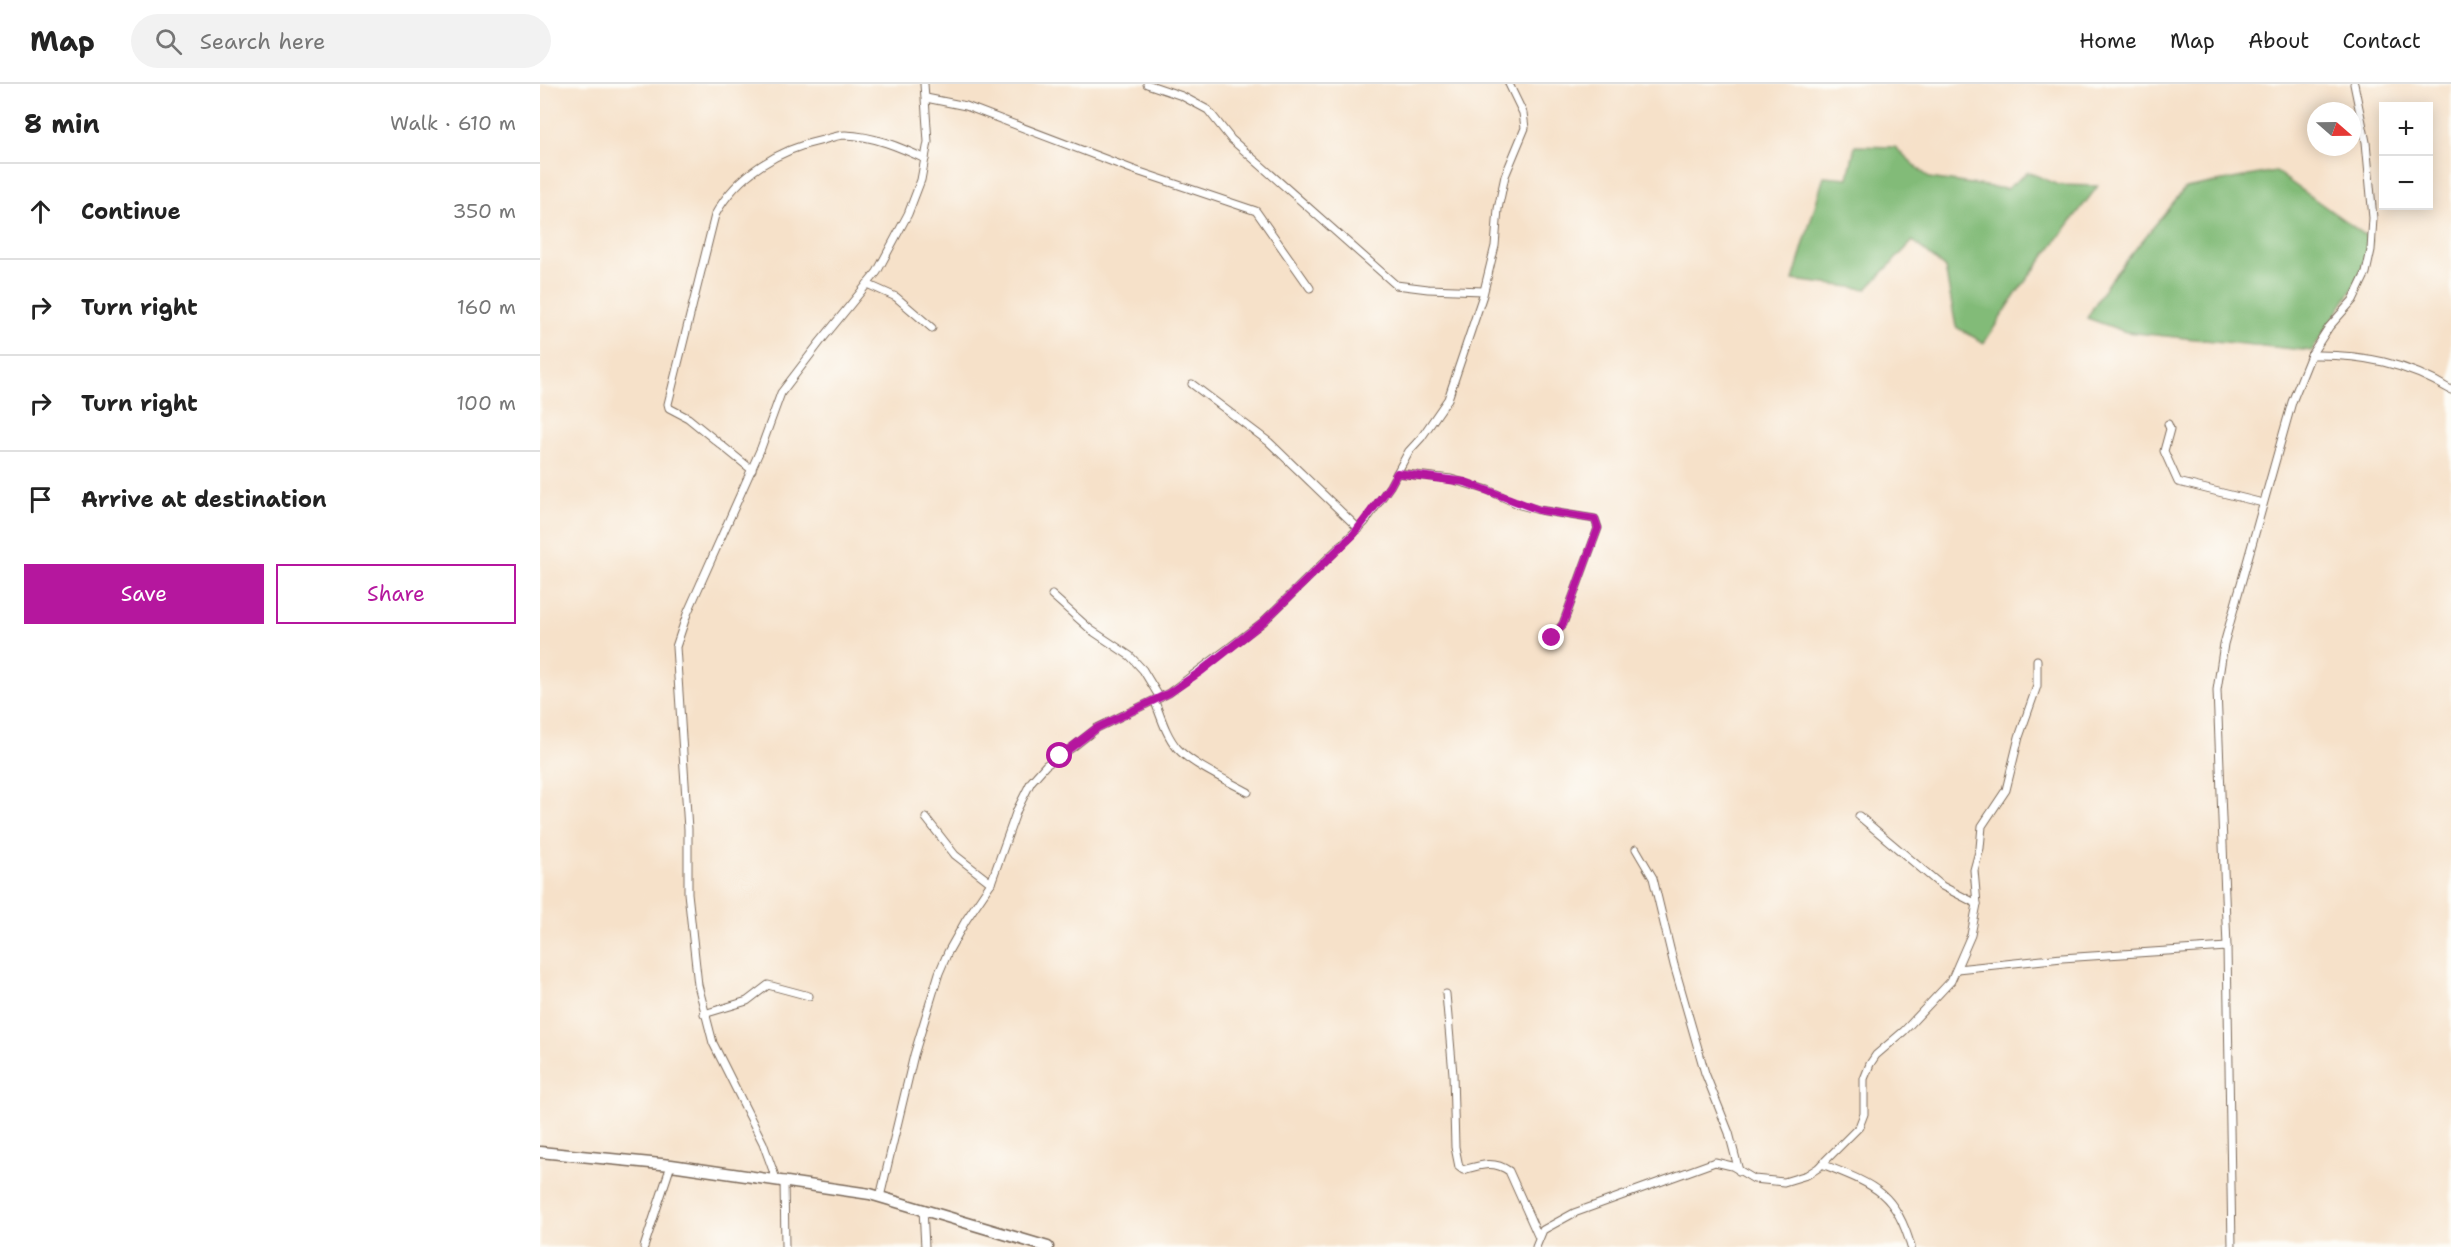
<!DOCTYPE html>
<meta charset="utf-8">
<style>
:root{--surface:#fff;--page:#f2f2f2;--text:#222;--muted:#767676;--line:#e0e0e0;--accent:#b5179e}
body{margin:0;font-family:"Shantell Sans",sans-serif;background:var(--page);color:var(--text)}
.controls{position:absolute;right:18px;top:18px;display:grid;overflow:hidden;border-radius:0px;box-shadow:0 3px 15px #0003}
.controls button{width:54px;height:54px;display:grid;place-items:center;padding:0;border:0;border-bottom:2px solid var(--line);background:var(--surface);color:var(--text);font:30px sans-serif}
.compass{position:absolute;left:1767px;top:18px;width:54px;height:54px;border-radius:50%;background:var(--surface);box-shadow:0 3px 15px #0003;rotate:110deg}
.stop{position:absolute;width:18px;height:18px;margin:-14px;border:4px solid #b5179e;border-radius:50%;background:#fff}
.stop.end{background:#b5179e;border-color:#fff;box-shadow:0 2px 6px #0008}
.list{margin:0;padding:0;list-style:none}
h2{display:flex;justify-content:space-between;align-items:center;height:78px;margin:0;padding:0 24px;font-size:26px}
h2 small{font-size:20px;font-weight:400;color:var(--muted)}
.list li{display:grid;grid-template-columns:39px 1fr auto;gap:18px;align-items:center;box-sizing:border-box;height:96px;padding:0 24px;border-top:2px solid var(--line)}
.list b{display:block;font-size:22px;white-space:nowrap}
.list em{font-size:20px;font-style:normal;color:var(--muted)}
.actions{display:flex;gap:12px;padding:18px 24px}
.actions a{flex:1;padding:14px 0;border:2px solid var(--accent);border-radius:0px;text-align:center;font-size:21px;color:var(--accent)}
.actions .main{background:var(--accent);color:#fff}
.icon{flex:none;width:33px;height:33px;fill:none;stroke:currentColor;stroke-width:2;stroke-linecap:round;stroke-linejoin:round}
.map{position:relative;flex:none;width:1911px;height:1163px;overflow:hidden}
header{display:flex;align-items:center;gap:36px;box-sizing:border-box;height:84px;padding:0 30px;background:var(--surface);border-bottom:2px solid var(--line)}
header strong{font-size:28px}
nav{display:flex;gap:33px;margin-inline-start:auto;font-size:21px}
.search{width:420px;height:54px;background:var(--page);display:flex;align-items:center;gap:15px;box-sizing:border-box;padding:0 21px;border-radius:33px;color:var(--muted);font-size:22px}
main{display:flex}
aside{flex:1;background:var(--surface)}
.map>svg:first-child{display:block}
</style>
<header>
<strong>Map</strong>
<div class="search"><svg class="icon" aria-label="search" viewBox="0 0 24 24"><circle cx="10" cy="10" r="6"/><path d="M15 15l6 6"/></svg>Search here</div>
<nav><a>Home</a><a>Map</a><a>About</a><a>Contact</a></nav>
</header>
<main>
<aside>
<h2>8 min<small>Walk · 610 m</small></h2>
<ul class="list">
<li><svg class="icon" aria-label="ahead" viewBox="0 0 24 24"><path d="M12 20V5M6 11l6-6 6 6"/></svg><div><b>Continue</b></div><em>350 m</em></li>
<li><svg class="icon" aria-label="right" viewBox="0 0 24 24"><path d="M7 20v-9h11M14 6l5 5-5 5"/></svg><div><b>Turn right</b></div><em>160 m</em></li>
<li><svg class="icon" aria-label="right" viewBox="0 0 24 24"><path d="M7 20v-9h11M14 6l5 5-5 5"/></svg><div><b>Turn right</b></div><em>100 m</em></li>
<li><svg class="icon" aria-label="arrive" viewBox="0 0 24 24"><path d="M6 21V4h12l-3 4 3 4H6"/></svg><div><b>Arrive at destination</b></div></li>
</ul>
<div class="actions"><a class="main">Save</a><a>Share</a></div>
</aside>
<div class="map">
<svg width="1911" height="1163" viewBox="0 0 1911 1163">
<rect width="100%" height="100%" fill="#fdfcf7"/>
<filter id="ink" filterUnits="userSpaceOnUse"><feTurbulence type="fractalNoise" baseFrequency=".0167" numOctaves="2"/><feDisplacementMap in="SourceGraphic" scale="12" xChannelSelector="R" yChannelSelector="G"/><feConvolveMatrix kernelMatrix="1 2 1 2 8 2 1 2 1" color-interpolation-filters="sRGB"/></filter>
<filter id="wash" filterUnits="userSpaceOnUse"><feTurbulence type="fractalNoise" baseFrequency=".008" numOctaves="4" result="noise"/><feDisplacementMap in="SourceGraphic" scale="24" xChannelSelector="R" yChannelSelector="G"/><feGaussianBlur stdDeviation="1.35" result="paint"/><feColorMatrix in="noise" values="0 0 0 0 0 0 0 0 0 0 0 0 0 0 0 0 0 1.4 0 .05"/><feComposite in="paint" operator="in"/></filter>
<g filter="url(#wash)">
<rect width="100%" height="100%" fill="#f6e1c9"/>
<g fill="#82bb78" stroke="#5e724b" stroke-width="1.5">
<path d="M1315,62L1355,63L1389,94L1466,105L1488,88L1519,101L1558,102L1478,207L1444,259L1416,243L1405,184L1373,157L1327,205L1253,196L1284,92L1308,94Z"/>
<path d="M1735,87L1832,156L1817,198L1772,267L1586,248L1547,234L1567,200L1645,104Z"/>
</g>
</g>
<g filter="url(#ink)">
<g fill="none" stroke-linecap="round" stroke-linejoin="round">
<g stroke="#7c6a5a" stroke-width="9">
<g id="street">
<path d="M607,0L642,12L668,26L691,55L856,201L888,205L943,207"/>
<path d="M386,14L426,22L594,86L716,127L770,204"/>
<path d="M327,200L356,213L392,244"/>
<path d="M1771,271C1822,270 1867,279 1911,306"/>
<path d="M652,300L729,358L819,445"/>
<path d="M1628,340L1630,345L1624,367L1638,398L1723,419"/>
<path d="M212,386L148,334L129,324L128,320L175,131C197,90 240,65 283,56C290,54 298,51 305,51C334,52 360,63 385,75"/>
<path d="M857,389L911,395L948,406L980,421L999,426L1055,435L1058,444L1023,540L1012,554"/>
<path d="M512,511L551,546L590,572L603,586L620,614"/>
<path d="M615,618C621,633 626,651 637,664C651,680 688,697 708,708"/>
<path d="M1319,732L1402,802L1437,820"/>
<path d="M386,734L415,771L451,799"/>
<path d="M1096,765L1113,794L1134,881L1165,989L1189,1049L1199,1087"/>
<path d="M1417,885L1522,874L1687,863"/>
<path d="M906,910L913,990L915,1063L919,1083L923,1086C940,1081 954,1076 969,1087L999,1154"/>
<path d="M164,930L207,917L228,901L269,912"/>
<path d="M1282,1080C1332,1100 1356,1107 1371,1163"/>
<path d="M236,1095L223,1059L173,959L158,901L148,809V745L136,563L147,530L221,364L241,309L280,258L337,188L368,130L381,96L388,58L384,0"/>
<path d="M244,1096L245,1163"/>
<path d="M340,1113L374,971L399,889L408,868L426,836L451,799L477,726L491,698L506,681L533,663L557,644L629,609L723,538L825,438L850,402L869,367L881,354L908,315L943,211L955,162L958,125L965,92L985,44L983,29L969,0"/>
<path d="M383,1125L385,1163"/>
<path d="M104,1163L131,1081"/>
<path d="M996,1163L1003,1146L1034,1129L1175,1078L1192,1082L1214,1095L1244,1098L1267,1091L1278,1084L1319,1043L1324,1030V995L1330,980L1336,971L1364,947L1411,897L1431,851L1437,820L1434,786L1440,764L1442,742L1466,706L1479,653L1497,602V576"/>
<path d="M1692,1163L1687,863L1677,606L1684,560L1752,318L1771,271L1789,243L1813,216L1826,189L1831,166L1833,134L1826,58L1814,0"/>
</g>
</g>
<g stroke="#7c6a5a" stroke-width="13">
<path id="secondary" d="M0,1068L131,1081L330,1110L508,1163"/>
</g>
<use href="#street" stroke="#fff" stroke-width="7"/>
<use href="#secondary" stroke="#fff" stroke-width="10"/>
</g>
</g>
<g fill="none" stroke-linecap="round" stroke-linejoin="round" filter="url(#ink)">
<path stroke="#b5179e" stroke-width="8" d="M520,672L557,644L629,609L660,588L723,538L814,450L850,402L857,389L925,398L999,426L1055,435L1058,444L1023,540L1012,554"/>
</g>
</svg>
<div class="controls">
<button>+</button>
<button>−</button>
</div>
<svg class="compass" viewBox="-18 -18 36 36"><path d="M0-13l5 13h-10z" fill="#e53935"/><path d="M0 13l5-13h-10z" fill="#767676"/></svg>
<div class="stop" style="left:520px;top:672px"></div>
<div class="stop end" style="left:1012px;top:554px"></div>
</div>
</main>
